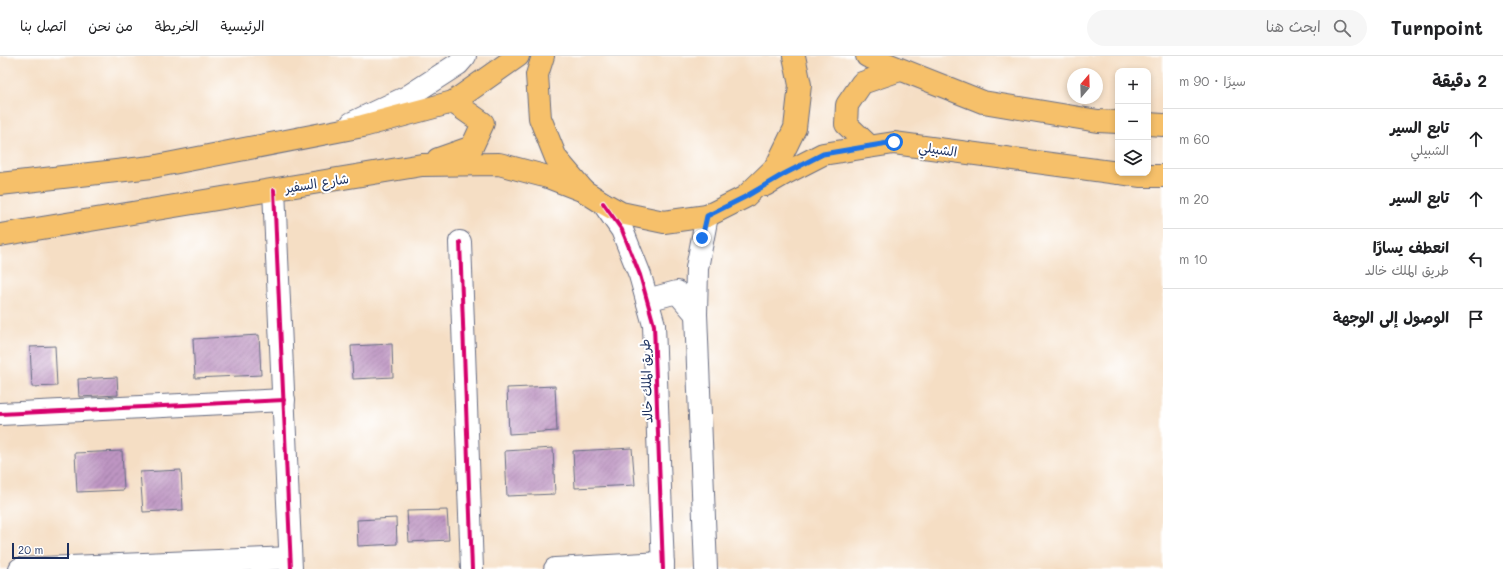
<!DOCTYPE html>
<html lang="ar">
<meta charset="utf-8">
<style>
:root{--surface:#fff;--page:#f6f6f6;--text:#202124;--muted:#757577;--line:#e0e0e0}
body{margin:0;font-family:Mali,"Playpen Sans Arabic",sans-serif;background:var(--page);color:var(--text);direction:rtl}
.controls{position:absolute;right:12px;top:12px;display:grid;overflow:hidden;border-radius:8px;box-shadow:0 2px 6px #0003}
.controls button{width:36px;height:36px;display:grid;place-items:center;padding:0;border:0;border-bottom:1px solid var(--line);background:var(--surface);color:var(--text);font:20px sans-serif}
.compass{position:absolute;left:1067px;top:12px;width:36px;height:36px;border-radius:50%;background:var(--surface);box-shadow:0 2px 6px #0003;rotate:19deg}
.scale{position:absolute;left:12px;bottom:10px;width:57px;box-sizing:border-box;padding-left:4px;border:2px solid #1b2f5e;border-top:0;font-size:11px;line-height:14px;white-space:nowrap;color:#1b2f5e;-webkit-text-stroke:3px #fff;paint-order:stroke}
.stop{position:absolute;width:12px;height:12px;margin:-9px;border:3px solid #1a73e8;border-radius:50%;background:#fff}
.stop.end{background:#1a73e8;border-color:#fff;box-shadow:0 1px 4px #0008}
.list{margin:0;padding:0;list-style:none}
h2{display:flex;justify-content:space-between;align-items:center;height:52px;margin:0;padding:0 16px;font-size:17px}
h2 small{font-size:13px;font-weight:400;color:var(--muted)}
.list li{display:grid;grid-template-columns:26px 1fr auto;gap:12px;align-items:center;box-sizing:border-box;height:60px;padding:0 16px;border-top:1px solid var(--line)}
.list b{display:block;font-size:15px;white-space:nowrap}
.list p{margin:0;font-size:13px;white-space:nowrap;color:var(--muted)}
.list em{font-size:13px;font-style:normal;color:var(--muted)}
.icon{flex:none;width:22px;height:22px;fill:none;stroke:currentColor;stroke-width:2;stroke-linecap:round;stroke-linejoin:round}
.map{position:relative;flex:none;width:1163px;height:513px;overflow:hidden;direction:ltr}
header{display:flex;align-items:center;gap:24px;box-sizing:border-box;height:56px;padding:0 20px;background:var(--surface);border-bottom:1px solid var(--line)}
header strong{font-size:19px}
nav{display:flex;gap:22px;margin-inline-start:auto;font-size:14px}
.search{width:280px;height:36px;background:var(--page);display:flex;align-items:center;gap:10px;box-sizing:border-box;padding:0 14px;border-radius:22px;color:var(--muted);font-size:15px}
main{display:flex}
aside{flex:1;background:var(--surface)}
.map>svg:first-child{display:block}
</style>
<header>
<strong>Turnpoint</strong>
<div class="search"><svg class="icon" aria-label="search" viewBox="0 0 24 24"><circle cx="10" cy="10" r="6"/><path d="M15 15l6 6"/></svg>ابحث هنا</div>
<nav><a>الرئيسية</a><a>الخريطة</a><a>من نحن</a><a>اتصل بنا</a></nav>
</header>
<main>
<aside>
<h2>2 دقيقة<small>سيرًا · 90 m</small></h2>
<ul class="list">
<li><svg class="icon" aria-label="ahead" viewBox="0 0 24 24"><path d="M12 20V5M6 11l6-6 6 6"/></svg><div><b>تابع السير</b><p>الشبيلي</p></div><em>60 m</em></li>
<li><svg class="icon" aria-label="ahead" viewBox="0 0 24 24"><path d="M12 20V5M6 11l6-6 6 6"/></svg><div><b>تابع السير</b></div><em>20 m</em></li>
<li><svg class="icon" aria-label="left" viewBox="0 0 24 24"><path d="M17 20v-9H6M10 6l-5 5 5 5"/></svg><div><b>انعطف يسارًا</b><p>طريق الملك خالد</p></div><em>10 m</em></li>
<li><svg class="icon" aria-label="arrive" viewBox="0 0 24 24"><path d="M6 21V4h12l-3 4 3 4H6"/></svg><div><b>الوصول إلى الوجهة</b></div></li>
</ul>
</aside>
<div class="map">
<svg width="1163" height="513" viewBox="0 0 1163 513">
<defs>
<pattern id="building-hatch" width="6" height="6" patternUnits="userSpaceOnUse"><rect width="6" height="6" fill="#be95c2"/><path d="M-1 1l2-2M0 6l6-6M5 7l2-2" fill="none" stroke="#9a7aa1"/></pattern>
</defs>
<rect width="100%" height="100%" fill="#fff"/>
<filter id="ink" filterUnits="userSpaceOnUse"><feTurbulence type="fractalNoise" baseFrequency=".025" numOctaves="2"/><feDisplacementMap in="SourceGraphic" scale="8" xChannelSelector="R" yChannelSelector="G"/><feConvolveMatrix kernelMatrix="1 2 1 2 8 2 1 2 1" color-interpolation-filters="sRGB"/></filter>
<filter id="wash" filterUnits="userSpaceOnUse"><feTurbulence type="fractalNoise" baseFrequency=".012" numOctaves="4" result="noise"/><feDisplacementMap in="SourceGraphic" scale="16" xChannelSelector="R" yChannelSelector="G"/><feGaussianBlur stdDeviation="0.9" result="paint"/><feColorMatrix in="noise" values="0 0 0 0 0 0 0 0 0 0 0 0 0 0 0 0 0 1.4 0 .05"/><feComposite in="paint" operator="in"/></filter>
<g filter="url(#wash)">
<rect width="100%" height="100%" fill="#f5dec4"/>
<g id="blocks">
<g fill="url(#building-hatch)">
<path d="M259,279L261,319L195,322L193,283Z"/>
<path d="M392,288L393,321L353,323L351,290Z"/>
<path d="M55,290L57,330L32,331L30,291Z"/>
<path d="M117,321L118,339L79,341L78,323Z"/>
<path d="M555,330L557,375L509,378L507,332Z"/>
<path d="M553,392L555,438L507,440L505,395Z"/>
<path d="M632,392L635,429L575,432L573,395Z"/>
<path d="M122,395L124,434L77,436L75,397Z"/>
<path d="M181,414L183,454L143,456L140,416Z"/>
<path d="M447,454L449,484L409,486L407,455Z"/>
<path d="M396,462L397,488L358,490L357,464Z"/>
</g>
</g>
</g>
<g filter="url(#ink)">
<use href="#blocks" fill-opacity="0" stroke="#676c82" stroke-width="1"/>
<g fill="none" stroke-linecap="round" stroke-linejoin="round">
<g stroke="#676c82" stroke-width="24">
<g id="minor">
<path d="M352,67L407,41L458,8L465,0"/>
<path d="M274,134L291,513"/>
<path d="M603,147L622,174L640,219L654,269L663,513"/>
<path d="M460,186L472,513"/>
<path d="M647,244L677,236L696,258"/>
<path d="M0,358L284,344"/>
<path d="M20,513L290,502"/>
<path d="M555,513L663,507"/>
<path d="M706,513L696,258L697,212L707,160"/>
</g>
</g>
<g stroke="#676c82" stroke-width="24">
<g id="major">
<path d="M543,0L537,19L540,62L556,102L584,135L603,147L621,157L664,166L707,160L745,141L776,111L795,72L800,29L794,0"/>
<path d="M867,0L983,46L1098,65L1118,66"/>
<path d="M1148,68L1163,69"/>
<path d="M869,90L846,68L847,49L862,27L900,14"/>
<path d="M438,103L472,91L483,67L453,46"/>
<path d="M1120,117L1141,120H1163"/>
<path d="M0,128L152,111L363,70L453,46L518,0"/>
<path d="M765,129L784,118L823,98L894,87L1118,117"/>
<path d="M0,179L422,109L499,108L548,121L584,135"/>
</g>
</g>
<use href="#minor" stroke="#fff" stroke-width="22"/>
<use href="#major" stroke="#f6c06b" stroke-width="22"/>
<g stroke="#fff" stroke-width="6">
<g id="cycleway">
<path d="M274,134L291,513"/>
<path d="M603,147L622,174L640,219L654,269L663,513"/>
<path d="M460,186L472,513"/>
<path d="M0,358L284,344"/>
</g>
</g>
<use href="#cycleway" stroke="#d6006c" stroke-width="4"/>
</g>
</g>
<g fill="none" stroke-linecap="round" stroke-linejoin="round" filter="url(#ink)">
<path stroke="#1a73e8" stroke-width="5" d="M702,182L707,160L745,141L784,118L823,98L894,86"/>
</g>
<g text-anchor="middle" stroke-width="4" stroke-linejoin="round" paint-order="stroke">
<g font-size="13" fill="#1b2f5e" stroke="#fff">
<text transform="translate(938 93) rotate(8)" y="5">الشبيلي</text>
<text transform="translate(317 127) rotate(-9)" y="5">شارع السفير</text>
<text transform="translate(646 325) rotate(-92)" y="5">طريق الملك خالد</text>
</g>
</g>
</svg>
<div class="controls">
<button>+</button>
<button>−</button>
<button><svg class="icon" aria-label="layers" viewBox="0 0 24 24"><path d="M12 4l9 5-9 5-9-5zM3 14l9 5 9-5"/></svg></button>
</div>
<svg class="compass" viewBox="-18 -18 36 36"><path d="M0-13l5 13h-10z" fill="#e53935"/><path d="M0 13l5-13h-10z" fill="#757577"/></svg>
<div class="scale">20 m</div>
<div class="stop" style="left:894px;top:86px"></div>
<div class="stop end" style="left:702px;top:182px"></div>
</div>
</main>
